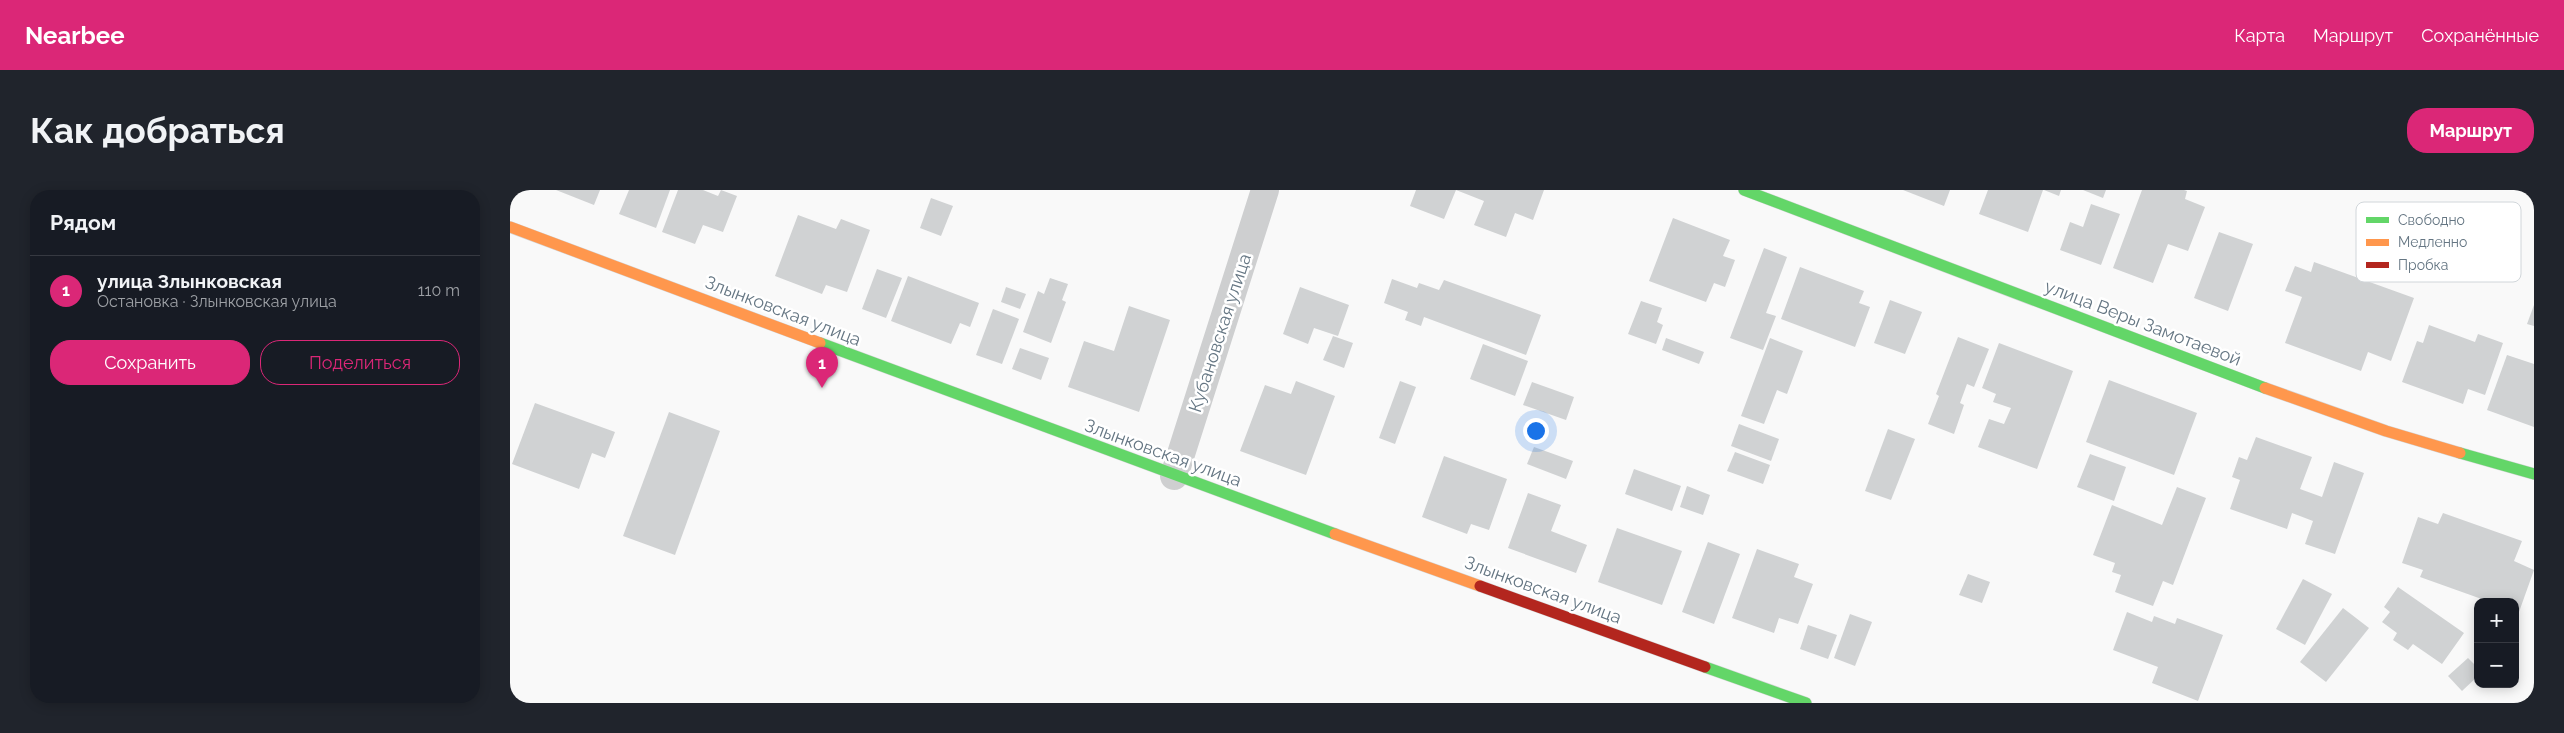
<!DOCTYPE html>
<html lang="ru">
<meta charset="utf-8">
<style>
:root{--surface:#171b24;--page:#20242c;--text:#f1f3f6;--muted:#9ea1a6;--line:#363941;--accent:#db2777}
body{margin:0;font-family:Raleway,sans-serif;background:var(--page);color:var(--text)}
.controls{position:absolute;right:15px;bottom:15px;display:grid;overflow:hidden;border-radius:10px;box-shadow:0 2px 12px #0003}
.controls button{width:45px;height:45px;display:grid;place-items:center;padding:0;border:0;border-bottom:1px solid var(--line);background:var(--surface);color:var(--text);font:25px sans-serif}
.you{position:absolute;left:1025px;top:240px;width:18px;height:18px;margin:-12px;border:4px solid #fff;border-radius:50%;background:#1a73e8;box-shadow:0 0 0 8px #1a73e833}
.badge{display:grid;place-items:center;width:32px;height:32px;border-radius:50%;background:var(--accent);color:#fff;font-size:16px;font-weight:700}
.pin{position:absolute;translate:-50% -41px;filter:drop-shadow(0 1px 2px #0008)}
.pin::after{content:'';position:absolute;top:26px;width:18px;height:15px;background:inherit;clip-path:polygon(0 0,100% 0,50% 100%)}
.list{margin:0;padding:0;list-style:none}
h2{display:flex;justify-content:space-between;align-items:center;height:65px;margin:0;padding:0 20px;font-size:21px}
h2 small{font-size:16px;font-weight:400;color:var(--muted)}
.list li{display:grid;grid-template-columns:32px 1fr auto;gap:15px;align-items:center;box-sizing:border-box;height:70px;padding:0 20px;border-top:1px solid var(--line)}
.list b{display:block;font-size:19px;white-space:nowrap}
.list p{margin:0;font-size:16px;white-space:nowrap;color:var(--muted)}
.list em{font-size:16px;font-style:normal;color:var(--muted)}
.actions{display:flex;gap:10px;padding:15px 20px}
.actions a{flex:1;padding:11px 0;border:1px solid var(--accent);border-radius:20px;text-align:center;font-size:18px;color:var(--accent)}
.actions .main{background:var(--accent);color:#fff}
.map{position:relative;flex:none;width:2024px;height:513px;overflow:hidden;border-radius:20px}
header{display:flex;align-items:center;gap:30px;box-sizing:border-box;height:70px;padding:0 25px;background:var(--accent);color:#fff}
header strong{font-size:24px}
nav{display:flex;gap:28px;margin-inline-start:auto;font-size:18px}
.intro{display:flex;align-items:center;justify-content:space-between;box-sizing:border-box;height:120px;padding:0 30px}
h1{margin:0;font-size:35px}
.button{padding:12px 22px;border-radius:20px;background:var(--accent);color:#fff;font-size:18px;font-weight:700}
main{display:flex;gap:30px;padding:0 30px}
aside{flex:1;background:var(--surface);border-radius:20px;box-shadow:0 2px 12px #0003}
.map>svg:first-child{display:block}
</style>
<header>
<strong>Nearbee</strong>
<nav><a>Карта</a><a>Маршрут</a><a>Сохранённые</a></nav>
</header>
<div class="intro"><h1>Как добраться</h1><a class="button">Маршрут</a></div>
<main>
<aside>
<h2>Рядом<small></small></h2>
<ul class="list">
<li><span class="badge">1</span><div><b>улица Злынковская</b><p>Остановка · Злынковская улица</p></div><em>110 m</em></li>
</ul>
<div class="actions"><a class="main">Сохранить</a><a>Поделиться</a></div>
</aside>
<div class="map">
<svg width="2024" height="513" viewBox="0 0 2024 513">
<rect width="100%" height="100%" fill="#f9f9f9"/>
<g fill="#d0d2d3">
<path d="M46,0H90L84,15Z"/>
<path d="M119,0H160L146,38L109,24Z"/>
<path d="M168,0H193L208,6L211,0L227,6L213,42L193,35L185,54L152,42Z"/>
<path d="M906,0H1034L1023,30L1005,23L996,47L964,35L974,11L946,0L934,29L900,16Z"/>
<path d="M1393,0H1440L1434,16Z"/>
<path d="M1478,0H1533L1518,42L1469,24Z"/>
<path d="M1534,0H1551L1549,6Z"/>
<path d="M1573,0H1596L1593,8Z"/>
<path d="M1632,0H1674L1677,1L1675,9L1695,17L1678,61L1658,54L1643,93L1603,78Z"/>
<path d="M421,8L443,16L431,46L410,38Z"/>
<path d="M1581,14L1610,24L1591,75L1550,60L1560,32L1573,37Z"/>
<path d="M288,25L326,39L331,29L360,40L337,102L316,95L312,104L265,86Z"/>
<path d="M1163,28L1220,50L1213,66L1225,70L1215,97L1204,93L1196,112L1139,91Z"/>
<path d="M1709,42L1743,54L1718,121L1684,108Z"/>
<path d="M1254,58L1277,67L1256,123L1266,126L1253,160L1220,148Z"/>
<path d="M1804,72L1904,108L1881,171L1858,162L1851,181L1775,153L1792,107L1775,101L1785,76L1801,82Z"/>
<path d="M1290,77L1354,101L1349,113L1360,117L1345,157L1271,129Z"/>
<path d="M367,79L392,88L376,128L352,119Z"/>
<path d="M398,86L469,113L460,137L450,133L441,154L381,131Z"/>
<path d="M540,88L558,94L552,110L556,112L541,153L513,142L528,101L534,104Z"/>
<path d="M882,89L907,98L909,93L929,100L934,90L1031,125L1016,165L914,127L911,136L895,130L898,122L874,113Z"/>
<path d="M496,97L516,104L510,119L491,112Z"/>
<path d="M790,97L839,115L828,146L804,138L798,154L773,144Z"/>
<path d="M1380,110L1412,122L1395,164L1364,153Z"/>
<path d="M1131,111L1152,118L1147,132L1153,135L1146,154L1118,144Z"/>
<path d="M2024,115V136L2017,134Z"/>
<path d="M619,116L660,130L629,222L558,197L574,151L604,161Z"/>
<path d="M483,119L509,129L492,174L466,165Z"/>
<path d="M1919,135L1965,152L1968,144L1993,153L1975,205L1958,199L1953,214L1892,192L1907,151L1913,153Z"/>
<path d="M823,146L843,153L834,178L813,170Z"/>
<path d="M1448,147L1479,159L1464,197L1457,194L1450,213L1454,215L1444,244L1418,234L1429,206L1426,204Z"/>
<path d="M1156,148L1194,162L1189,174L1152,160Z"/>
<path d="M1260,148L1293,161L1277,204L1267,200L1254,234L1231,226Z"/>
<path d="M1489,153L1563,181L1527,279L1468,257L1479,229L1494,234L1501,218L1483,212L1486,204L1472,198Z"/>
<path d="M973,154L1018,171L1005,206L960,189Z"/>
<path d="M510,158L539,168L531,190L502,179Z"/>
<path d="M1997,165L2024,174V237L1977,220Z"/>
<path d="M1599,190L1687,223L1664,285L1576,252Z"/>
<path d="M786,191L825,206L796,285L730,261L755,195L781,204Z"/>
<path d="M890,191L906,197L885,254L869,248Z"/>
<path d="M1022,192L1064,207L1056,230L1013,215Z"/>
<path d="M25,213L105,242L95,268L82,263L69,299L2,274Z"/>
<path d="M159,222L210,241L165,365L113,346Z"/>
<path d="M1229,234L1269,249L1261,271L1221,256Z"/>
<path d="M1378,239L1405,249L1381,310L1355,301Z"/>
<path d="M1746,247L1802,267L1790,299L1812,307L1824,272L1854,283L1825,364L1795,354L1803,331L1782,323L1777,339L1720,319L1730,290L1722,287L1729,267L1737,270Z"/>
<path d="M1024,257L1063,271L1056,289L1017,274Z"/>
<path d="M1225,262L1260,275L1253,294L1217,281Z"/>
<path d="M1580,264L1616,277L1604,311L1567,297Z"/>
<path d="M934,266L997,289L979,340L961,334L957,344L912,327Z"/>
<path d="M1124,279L1171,296L1162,321L1115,304Z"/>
<path d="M1177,296L1200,305L1193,325L1170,317Z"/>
<path d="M1667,297L1696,308L1663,395L1653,391L1643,416L1605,402L1611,385L1602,382L1605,373L1583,365L1602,315L1652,335Z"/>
<path d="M1018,303L1051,315L1041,341L1077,355L1066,383L998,358Z"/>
<path d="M1933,323L2012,351L2004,371L2024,380L2009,422L2005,421V412H1980L1910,387L1913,380L1892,373L1908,327L1928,334Z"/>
<path d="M1107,338L1172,361L1152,415L1088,392Z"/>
<path d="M1198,352L1230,364L1204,434L1172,422Z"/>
<path d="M1247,359L1289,374L1284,387L1303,394L1288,434L1269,428L1264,443L1222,428Z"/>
<path d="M1458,384L1480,392L1472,413L1449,405Z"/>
<path d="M1793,389L1822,404L1795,455L1766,439Z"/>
<path d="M1888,397L1954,443L1932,474L1903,454L1898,460L1883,450L1887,443L1872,432L1880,422L1874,417Z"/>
<path d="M1833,418L1859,438L1816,492L1790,472Z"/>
<path d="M1617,422L1642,432L1644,426L1665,434L1667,428L1713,445L1688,511L1642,493L1648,477L1603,460Z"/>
<path d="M1340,424L1362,432L1345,476L1324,468Z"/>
<path d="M1298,435L1327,445L1318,469L1290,459Z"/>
<path d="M1958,468L1968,478V486L1952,501L1938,486Z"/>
</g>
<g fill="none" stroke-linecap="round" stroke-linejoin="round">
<g stroke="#d5d6d7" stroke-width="12">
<g id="fast">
<path d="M1234,0L1755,198"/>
<path d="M310,153L825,344"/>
<path d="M1950,263L2024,284"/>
<path d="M1195,477L1296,513"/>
</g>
</g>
<g stroke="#d5d6d7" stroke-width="12">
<g id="slow">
<path d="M0,37L310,153"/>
<path d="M1755,198L1876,241L1950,263"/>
<path d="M825,344L970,396"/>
</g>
</g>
<g stroke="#d5d6d7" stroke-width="12">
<path id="jam" d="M970,396L1195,477"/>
</g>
<path stroke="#cecfd0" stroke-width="28" d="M664,286L755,0"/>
<use href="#fast" stroke="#63d668" stroke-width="11"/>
<use href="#slow" stroke="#ff974d" stroke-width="11"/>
<use href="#jam" stroke="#b3261e" stroke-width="11"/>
</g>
<g text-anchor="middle" stroke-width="5" stroke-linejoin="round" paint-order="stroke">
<g font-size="18" fill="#657683" stroke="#fff">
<text transform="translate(273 121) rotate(21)" y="6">Злынковская улица</text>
<text transform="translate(1633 133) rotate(21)" y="6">улица Веры Замотаевой</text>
<text transform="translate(710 143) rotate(-72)" y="6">Кубановская улица</text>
<text transform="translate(653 263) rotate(20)" y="6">Злынковская улица</text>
<text transform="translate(1033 400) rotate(20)" y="6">Злынковская улица</text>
</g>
</g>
<rect x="1846" y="12" width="165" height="80" rx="8" fill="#fff" stroke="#d1d6da" stroke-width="1"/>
<rect x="1856" y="27" width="23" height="6" fill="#63d668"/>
<rect x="1856" y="49" width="23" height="7" fill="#ff974d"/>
<rect x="1856" y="72" width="23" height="6" fill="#b3261e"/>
<g font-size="14" fill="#657683">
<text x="1888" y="35">Свободно</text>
<text x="1888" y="57">Медленно</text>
<text x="1888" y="80">Пробка</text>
</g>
</svg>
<div class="controls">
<button>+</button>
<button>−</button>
</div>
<div class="you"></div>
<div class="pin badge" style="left:312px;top:198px">1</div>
</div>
</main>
